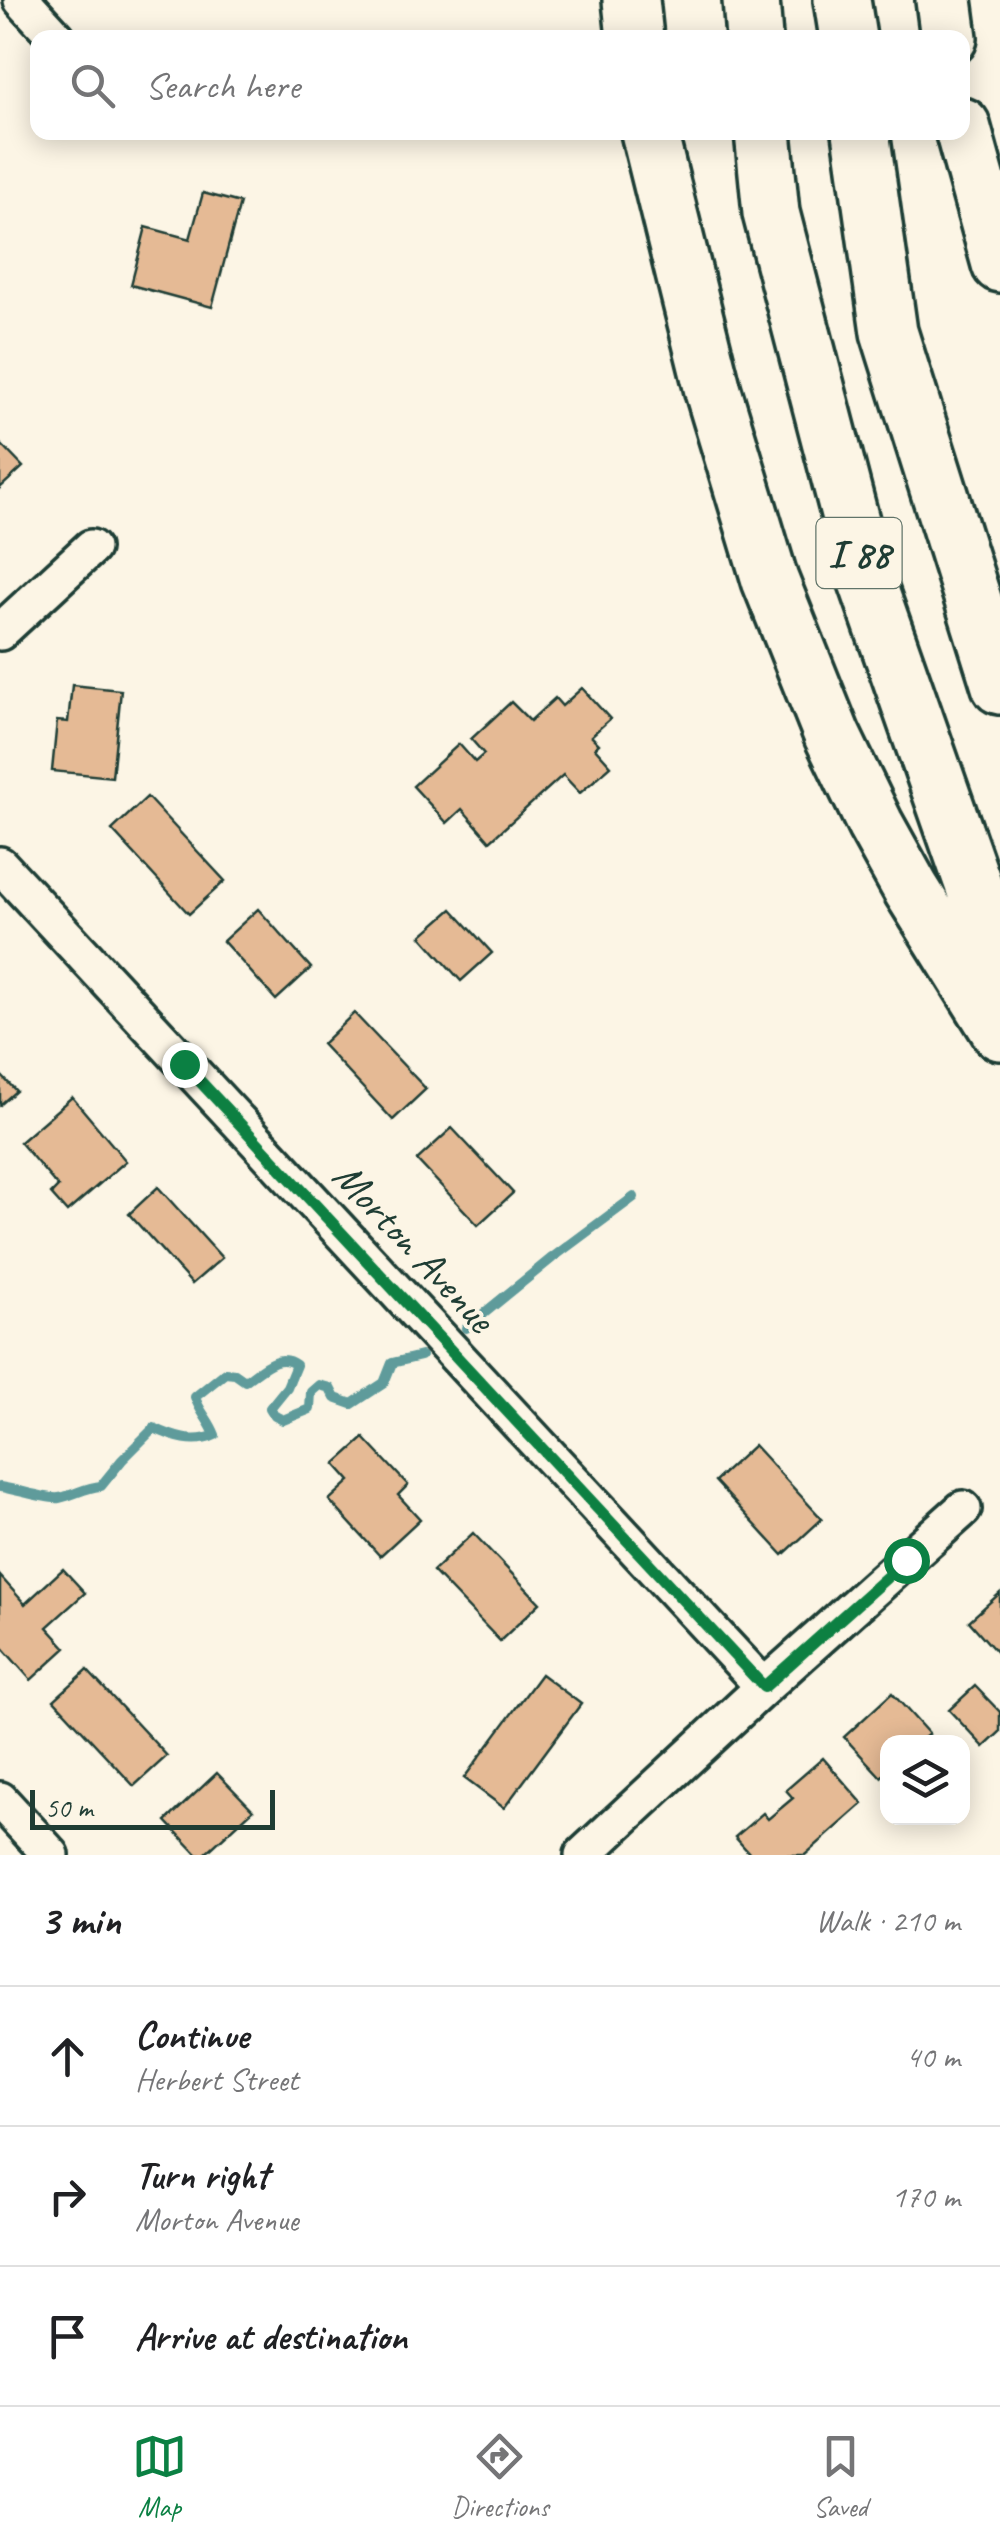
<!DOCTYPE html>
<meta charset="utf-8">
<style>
:root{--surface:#fff;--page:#f2f2f2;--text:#202124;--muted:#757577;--line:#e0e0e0;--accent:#0b8043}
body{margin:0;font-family:Caveat,sans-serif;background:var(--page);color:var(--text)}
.controls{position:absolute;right:30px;bottom:30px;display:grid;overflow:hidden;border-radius:20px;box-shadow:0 5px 25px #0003}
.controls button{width:90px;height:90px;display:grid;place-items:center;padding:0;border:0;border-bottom:2px solid var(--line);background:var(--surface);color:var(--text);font:50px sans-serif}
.scale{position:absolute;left:30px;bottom:25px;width:245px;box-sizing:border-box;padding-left:10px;border:5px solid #1f3d34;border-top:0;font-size:28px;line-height:35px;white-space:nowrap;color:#1f3d34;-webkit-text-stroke:8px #fcf5e5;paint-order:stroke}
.stop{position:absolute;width:30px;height:30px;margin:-22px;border:8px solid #0b8043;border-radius:50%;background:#fff}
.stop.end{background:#0b8043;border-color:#fff;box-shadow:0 2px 10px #0008}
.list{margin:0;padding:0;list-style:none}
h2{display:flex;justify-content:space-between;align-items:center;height:130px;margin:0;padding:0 40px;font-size:42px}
h2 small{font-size:32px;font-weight:400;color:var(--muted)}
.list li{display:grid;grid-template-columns:65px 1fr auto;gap:30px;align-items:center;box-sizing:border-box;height:140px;padding:0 40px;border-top:2px solid var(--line)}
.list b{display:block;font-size:38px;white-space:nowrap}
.list p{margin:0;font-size:32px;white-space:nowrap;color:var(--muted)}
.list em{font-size:32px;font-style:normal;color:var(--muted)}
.icon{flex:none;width:55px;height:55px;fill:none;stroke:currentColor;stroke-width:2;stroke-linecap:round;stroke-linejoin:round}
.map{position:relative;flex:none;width:1000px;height:1855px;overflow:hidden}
.search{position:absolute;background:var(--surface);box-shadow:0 5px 25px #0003;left:30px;right:30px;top:30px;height:110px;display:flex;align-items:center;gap:25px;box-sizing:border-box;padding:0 35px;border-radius:20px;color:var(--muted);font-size:38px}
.sheet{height:550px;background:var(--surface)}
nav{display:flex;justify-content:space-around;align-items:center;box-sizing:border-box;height:140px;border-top:2px solid var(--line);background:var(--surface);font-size:28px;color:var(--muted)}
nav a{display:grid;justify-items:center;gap:5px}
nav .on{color:var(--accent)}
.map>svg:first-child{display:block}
</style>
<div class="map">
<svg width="1000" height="1855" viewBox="0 0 1000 1855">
<rect width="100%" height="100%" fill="#fcf5e5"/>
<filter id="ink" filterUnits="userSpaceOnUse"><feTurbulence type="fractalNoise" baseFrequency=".01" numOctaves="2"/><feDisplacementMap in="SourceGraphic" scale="20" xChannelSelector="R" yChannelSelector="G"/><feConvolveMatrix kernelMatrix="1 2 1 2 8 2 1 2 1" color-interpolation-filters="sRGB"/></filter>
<g filter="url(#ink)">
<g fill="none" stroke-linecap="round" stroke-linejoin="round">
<g stroke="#5e9b9b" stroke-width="10">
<path d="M466,1328L552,1258L634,1197"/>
<path d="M0,1487C16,1489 48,1500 59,1498C74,1495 86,1487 101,1486L122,1460L154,1428C173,1437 195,1445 215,1435C210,1421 199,1411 195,1397L225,1373L235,1374L245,1381C261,1370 278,1351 296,1365L287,1387L270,1408L275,1416L283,1420L310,1409L311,1392L319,1385L330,1388L335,1398L352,1404L384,1383L392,1363L421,1356"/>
</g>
</g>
<g fill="#e5ba95" stroke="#1f3d34" stroke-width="2.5">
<path d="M203,193L240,203L212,307L131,285L146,227L190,239Z"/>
<path d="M0,443L23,467L0,488Z"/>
<path d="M72,685L121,690L112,777L52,771L57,721L68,722Z"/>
<path d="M582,688L610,719L591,736L599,744L595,748L611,766L580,793L563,775L490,841L462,809L447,823L413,786L459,744L475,762L484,754L471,739L511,702L530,721L555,698L562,706Z"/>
<path d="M147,797L225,881L189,914L112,830Z"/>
<path d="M258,909L311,968L276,1000L223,941Z"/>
<path d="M452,909L492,953L461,981L421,936Z"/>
<path d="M354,1013L426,1089L393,1120L322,1044Z"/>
<path d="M0,1074L16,1091L0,1105Z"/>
<path d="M72,1097L126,1161L67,1212L51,1194L58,1187L20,1142Z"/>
<path d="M452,1128L513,1193L478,1225L417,1160Z"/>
<path d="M158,1187L222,1258L192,1284L129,1214Z"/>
<path d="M364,1438L408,1485L398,1495L420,1519L380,1556L329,1500L350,1481L335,1464Z"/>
<path d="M754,1445L822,1519L783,1555L715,1481Z"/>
<path d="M473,1533L540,1603L500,1641L433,1571Z"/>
<path d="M63,1569L85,1593L47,1627L66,1648L31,1680L0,1645V1576L25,1604Z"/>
<path d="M1000,1593V1653L999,1655L969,1621Z"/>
<path d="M87,1670L167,1756L134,1786L54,1700Z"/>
<path d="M541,1674L581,1704L504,1808L464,1778Z"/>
<path d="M975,1686L1000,1712V1732L984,1747L949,1710Z"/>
<path d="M892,1693L929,1734L919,1742H888V1771L881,1777L844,1737Z"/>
<path d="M823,1758L863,1804L805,1855H751L735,1837L763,1813L768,1819L793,1798L786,1790Z"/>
<path d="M217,1773L253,1810L204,1855H198L166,1821Z"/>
</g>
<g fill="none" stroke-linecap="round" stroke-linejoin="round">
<g stroke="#1f3d34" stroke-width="42">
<g id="street">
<path d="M22,0L57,38"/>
<path d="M0,632L91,548"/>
<path d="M0,865L764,1687"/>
<path d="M0,1800L51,1855"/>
<path d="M583,1855L764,1687L963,1509"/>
</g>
</g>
<g stroke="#1f3d34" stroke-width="62">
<g id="highway">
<path d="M631,0L635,38"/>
<path d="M751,0L754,38"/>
<path d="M842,0L848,38"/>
<path d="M944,0L949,38"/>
<path d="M962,126L1000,264"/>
<path d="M649,132L713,391L770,580L832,735L875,824L911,889L1000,1032"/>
<path d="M763,132L771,213L866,579L1000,961"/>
<path d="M861,132L889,332L1000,686"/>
</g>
</g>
<use href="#street" stroke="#fcf5e5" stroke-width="35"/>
<use href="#highway" stroke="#fcf5e5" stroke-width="55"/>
</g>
</g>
<g fill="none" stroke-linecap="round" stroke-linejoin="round" filter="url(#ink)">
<path stroke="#0b8043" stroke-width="12" d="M184,1064L764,1687L906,1560"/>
</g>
<g text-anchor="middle" stroke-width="8" stroke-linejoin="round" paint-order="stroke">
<rect fill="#fcf5e5" stroke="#617469" stroke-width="2.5" x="816.5" y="518" width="85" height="70" rx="8"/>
<g font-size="40" font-weight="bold" fill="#1f3d34">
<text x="859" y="567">I 88</text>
</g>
<g font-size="42" fill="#1f3d34" stroke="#fcf5e5">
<text transform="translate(415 1246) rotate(47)" y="15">Morton Avenue</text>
</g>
</g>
</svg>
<div class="controls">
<button><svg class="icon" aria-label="layers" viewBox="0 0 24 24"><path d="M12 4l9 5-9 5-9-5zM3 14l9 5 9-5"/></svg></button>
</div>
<div class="scale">50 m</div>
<div class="stop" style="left:906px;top:1560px"></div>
<div class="stop end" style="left:184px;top:1064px"></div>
<div class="search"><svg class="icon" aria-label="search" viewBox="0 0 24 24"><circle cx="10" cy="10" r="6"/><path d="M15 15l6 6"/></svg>Search here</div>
</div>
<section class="sheet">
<h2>3 min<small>Walk · 210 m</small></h2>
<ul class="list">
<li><svg class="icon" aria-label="ahead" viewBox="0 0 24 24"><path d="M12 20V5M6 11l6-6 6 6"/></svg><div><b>Continue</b><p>Herbert Street</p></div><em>40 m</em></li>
<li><svg class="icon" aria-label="right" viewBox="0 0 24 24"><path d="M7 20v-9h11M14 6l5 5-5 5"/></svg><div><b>Turn right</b><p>Morton Avenue</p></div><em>170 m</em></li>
<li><svg class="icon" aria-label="arrive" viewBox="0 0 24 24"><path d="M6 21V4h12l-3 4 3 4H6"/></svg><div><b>Arrive at destination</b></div></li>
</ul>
</section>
<nav>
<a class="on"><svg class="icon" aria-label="map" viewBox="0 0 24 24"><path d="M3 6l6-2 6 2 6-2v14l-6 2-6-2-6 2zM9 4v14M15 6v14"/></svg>Map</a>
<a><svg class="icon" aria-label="directions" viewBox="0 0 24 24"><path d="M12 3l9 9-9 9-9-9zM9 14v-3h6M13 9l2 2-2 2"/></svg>Directions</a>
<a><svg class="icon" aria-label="saved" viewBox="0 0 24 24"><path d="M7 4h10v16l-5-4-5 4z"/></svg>Saved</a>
</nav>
